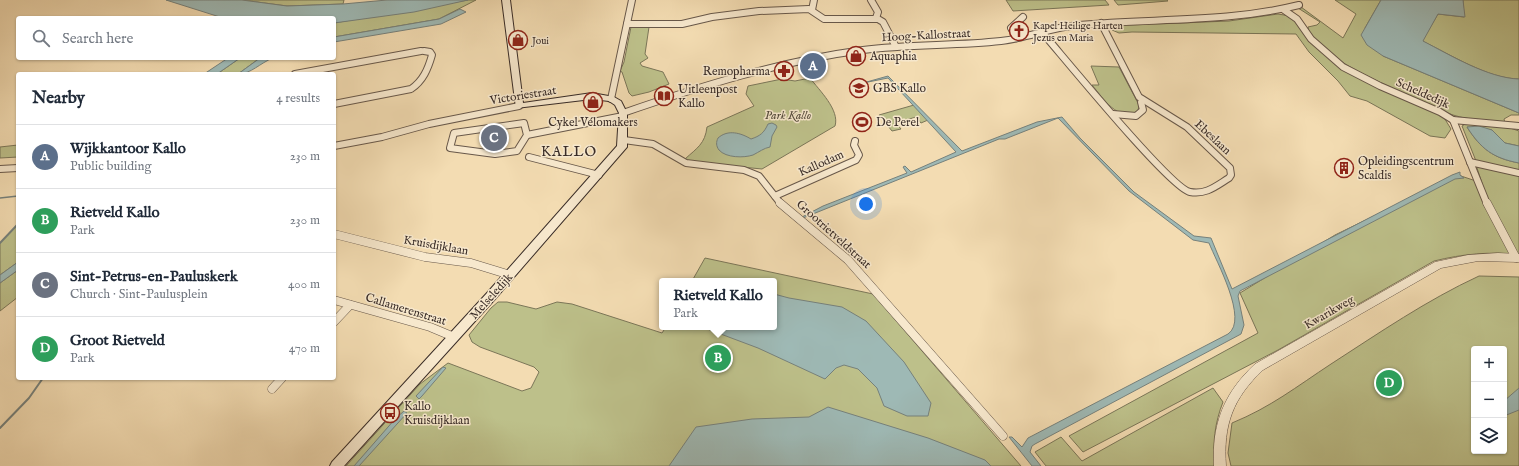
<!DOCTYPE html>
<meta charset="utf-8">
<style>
:root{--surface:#fff;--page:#f6f6f7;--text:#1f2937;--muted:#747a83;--line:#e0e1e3;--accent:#8f2418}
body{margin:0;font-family:"IM FELL English",serif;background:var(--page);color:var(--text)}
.controls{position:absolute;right:12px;bottom:12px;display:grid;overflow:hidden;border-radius:4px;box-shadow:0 1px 3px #0004}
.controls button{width:36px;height:36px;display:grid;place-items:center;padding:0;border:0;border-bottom:1px solid var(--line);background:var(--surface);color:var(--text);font:20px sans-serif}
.you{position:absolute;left:866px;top:204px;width:14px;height:14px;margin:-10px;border:3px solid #fff;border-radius:50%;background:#1a73e8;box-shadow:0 0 0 6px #1a73e833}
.badge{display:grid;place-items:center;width:26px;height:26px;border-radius:50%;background:var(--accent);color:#fff;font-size:13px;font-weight:700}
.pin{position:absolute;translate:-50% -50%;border:2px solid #fff;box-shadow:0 1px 4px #0006}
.popup{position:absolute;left:659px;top:278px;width:118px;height:52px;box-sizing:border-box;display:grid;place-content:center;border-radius:4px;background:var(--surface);filter:drop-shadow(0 1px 3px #0005);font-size:13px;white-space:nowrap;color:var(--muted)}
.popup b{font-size:15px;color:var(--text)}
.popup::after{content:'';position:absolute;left:50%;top:100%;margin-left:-8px;border:8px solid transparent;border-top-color:var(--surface)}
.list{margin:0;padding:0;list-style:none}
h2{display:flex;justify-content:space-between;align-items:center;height:52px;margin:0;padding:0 16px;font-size:17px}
h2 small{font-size:13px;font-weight:400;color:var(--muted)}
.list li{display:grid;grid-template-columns:26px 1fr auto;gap:12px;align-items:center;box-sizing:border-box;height:64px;padding:0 16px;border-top:1px solid var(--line)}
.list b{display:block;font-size:15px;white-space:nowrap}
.list p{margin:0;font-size:13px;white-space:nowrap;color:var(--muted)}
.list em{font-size:13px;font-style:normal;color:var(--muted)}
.icon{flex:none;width:22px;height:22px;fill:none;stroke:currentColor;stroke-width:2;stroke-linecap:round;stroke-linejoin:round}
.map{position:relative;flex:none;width:1519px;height:466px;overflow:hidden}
.search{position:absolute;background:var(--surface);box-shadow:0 1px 3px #0004;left:16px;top:16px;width:320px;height:44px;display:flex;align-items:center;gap:10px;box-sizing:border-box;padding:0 14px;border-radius:4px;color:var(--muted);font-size:15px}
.panel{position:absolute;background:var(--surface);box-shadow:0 1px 3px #0004;left:16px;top:72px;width:320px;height:308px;border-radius:4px}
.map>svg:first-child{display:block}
</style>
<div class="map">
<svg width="1519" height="466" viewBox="0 0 1519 466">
<rect width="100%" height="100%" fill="#f3dcb2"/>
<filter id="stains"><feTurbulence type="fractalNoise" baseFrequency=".005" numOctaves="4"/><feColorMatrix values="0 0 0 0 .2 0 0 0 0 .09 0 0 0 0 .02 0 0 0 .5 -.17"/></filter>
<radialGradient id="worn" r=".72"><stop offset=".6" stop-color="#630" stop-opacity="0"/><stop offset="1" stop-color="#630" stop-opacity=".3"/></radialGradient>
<g fill="#bdc08a" stroke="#7b7658" fill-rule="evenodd">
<path d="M242,0H344L343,4L287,6Z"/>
<path d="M468,0H476L439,19L334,37V23Z"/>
<path d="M1006,0H1105L1109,5L1013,11Z"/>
<path d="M1114,0H1167L1168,1L1118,5Z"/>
<path d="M1335,0H1381L1365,28L1383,56L1519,113V115H1511L1504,119L1505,123C1487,121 1469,120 1453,115C1442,112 1432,105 1422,101C1397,90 1312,56 1308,27L1317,25L1320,22L1298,8L1301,7L1343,38L1356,14Z"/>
<path d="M1463,0H1519V79C1488,79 1450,54 1422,41L1438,14L1464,17Z"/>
<path d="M1278,14L1290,16L1336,64L1443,116L1451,129L1445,138L1430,136L1367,101L1350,96L1338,81L1309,52L1296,34L1132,32L1119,33L1112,30L1109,26L1229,21Z"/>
<path d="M631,27H649L645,54L648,58L640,63L642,66L663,72L669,84L649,92L632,96L629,93L622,72L620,71L624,62Z"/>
<path d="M240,58H260L238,74H217Z"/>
<path d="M1091,66L1119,67L1139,105L1138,111C1118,123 1103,98 1092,85H1099Z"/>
<path d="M810,78C819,90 840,110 835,126L762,169L691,162L685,159C697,148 705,144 707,127L754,106L746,94L748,86L782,79L795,81Z"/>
<path d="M914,105L928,120L921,123L916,117L896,123L901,129L892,131L879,115Z"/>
<path d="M1467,123L1510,128L1519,131V146L1505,143L1492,130L1467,127C1481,149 1493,158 1519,163V170L1476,161L1462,126Z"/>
<path d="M18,145V157L0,158V147Z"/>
<path d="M1476,165L1519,176V255C1490,251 1463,254 1434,261L1278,350L1083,452L1069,436L1258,333L1240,293L1335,235L1458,175L1482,183Z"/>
<path d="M18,224V262L0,275V243Z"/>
<path d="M705,258L873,294L1021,466H346L420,384L448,363L522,391L531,388L539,372L534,367L480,347L472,342L469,335L491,308L498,302H507L536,309L557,302L572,304L662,333L666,327H774V281H692Z"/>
<path d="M18,270V297L0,311V283Z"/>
<path d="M1479,276L1519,277V466H1231L1228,453L1232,423C1271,407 1296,387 1331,364C1379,333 1427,300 1479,276ZM1474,349H1504V451H1474Z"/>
<path d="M1213,388L1223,402C1215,422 1212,444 1215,466H1046L1035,452L1061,437L1082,461Z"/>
</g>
<g fill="#9eb9b5" stroke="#76817c">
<path d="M166,0H242L287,6L343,4L387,0H468L414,12L334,23V18H223Z"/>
<path d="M1381,0H1463L1465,17L1438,14L1423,41C1450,55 1488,78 1519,79V113L1383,56L1367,45L1361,35Z"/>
<path d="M460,9L466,12L441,24L334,42V37L439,19Z"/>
<path d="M228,58H240L217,74H204Z"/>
<path d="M260,58H273C260,63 251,74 238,74Z"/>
<path d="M888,76L962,151L1037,122L1062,117L1080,138L1134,192L1194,236L1211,238L1232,289L1452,175L1460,172V175L1464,178L1455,179L1240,291L1238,296L1244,325L1241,334L1035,444L1032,446L1030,452L1041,466H1032L1009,437H1012L1022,447L1028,438L1228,334C1249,320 1216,261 1209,243L1193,240L1129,191L1058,118L1005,139H999L803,218L802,217L823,206L907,173L903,167L905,166L911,172L956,152L888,78L863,83Z"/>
<path d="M772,123L776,125L777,127L772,136L770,147C764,148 759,152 753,155C744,158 726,158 719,150C716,146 716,142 718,138C728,129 741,133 751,139C760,136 764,133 768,124Z"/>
<path d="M1479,126L1492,130L1505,143L1519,146V163C1493,158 1481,149 1467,127Z"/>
<path d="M18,262V270L0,283V275Z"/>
<path d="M774,294L789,298L842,307L866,321L904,362L931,403L928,416H907L884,406L877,388L858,369L844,365L836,368L825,379L758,348L702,327H774Z"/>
<path d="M443,367L446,368L422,396L419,399L416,396Z"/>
<path d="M1519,388V410L1504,416V401Z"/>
<path d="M828,407L928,438L985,460L991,466H669L696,427L752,419L809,417Z"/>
<path d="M404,411L407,413L359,466H354L395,419Z"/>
</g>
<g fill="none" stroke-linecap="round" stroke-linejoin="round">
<path stroke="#76817c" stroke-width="1.5" d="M0,198L18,196"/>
<g stroke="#76817c" stroke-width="2">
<path d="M0,243L18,224"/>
<path d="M0,428L29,398L43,378"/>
</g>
<g stroke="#68584a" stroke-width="8">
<g id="minor-far1">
<path d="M871,0L878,12L876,18"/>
<path d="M812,10L814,0"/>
<path d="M1284,10L1297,19L1311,39L1343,67L1380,86L1440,112L1453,120L1487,204"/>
<path d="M627,24H682L712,17L759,11L809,9L824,19H878L883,22L895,45"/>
<path d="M1041,31C1062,55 1170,188 1190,192C1206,195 1216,186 1229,178L1231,175L1230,168L1187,127L1139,97L1101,23"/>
<path d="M1017,38L1011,28L1023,17"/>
<path d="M295,74L421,51"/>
<path d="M611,99L632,0"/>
<path d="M334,104L411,89C423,81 428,69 432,55L430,52L424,51"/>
<path d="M623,113C701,86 781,61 863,50C909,44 955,46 1001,41C1028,38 1052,27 1079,25C1153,18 1226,23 1299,5"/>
<path d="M1113,114L1136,116L1143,110L1141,102L1143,100"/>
<path d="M1453,120L1519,126"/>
<path d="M524,123L527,135L517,151L495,154L450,148L454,133Z"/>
<path d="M527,135L623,116"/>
<path d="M624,140L653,144L686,163L744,170L759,176L781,204"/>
<path d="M334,146L382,137L429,124L519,106"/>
<path d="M529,157L599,175"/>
<path d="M1470,162L1519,173"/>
<path d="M0,169L18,168"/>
<path d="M775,196L856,160L859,155L854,145L855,141"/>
</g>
</g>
<g stroke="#68584a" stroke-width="9">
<g id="minor">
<path d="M780,203L848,260L1003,436"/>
<path d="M1487,203L1516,258"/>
<path d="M334,234L425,257L471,263L510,275"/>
<path d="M334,300L430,327L454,337"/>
<path d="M334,322L350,305"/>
<path d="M272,389L282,378"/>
</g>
</g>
<g stroke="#68584a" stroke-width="1">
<path id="tertiary" d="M1498,253L1519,254V262L1478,261L1441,268L1263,370C1233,398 1223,425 1226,466H1214C1212,423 1224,393 1255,364L1435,262L1468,255Z"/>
</g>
<g stroke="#392c27" stroke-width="2">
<path id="secondary" d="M502,0H510L523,103L592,93L614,97L621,101L627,113V147L495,299L344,466H330L332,462L487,293L617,146L619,113L615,105L609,101L592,99L516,108Z"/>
</g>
<use href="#minor-far1" stroke="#f7e8cd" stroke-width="6"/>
<use href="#minor" stroke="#f7e8cd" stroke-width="8"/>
<use href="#tertiary" fill="#f7e8cd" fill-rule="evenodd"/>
<use href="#secondary" fill="#f7e8cd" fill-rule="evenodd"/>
</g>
<defs>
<g id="church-ring" transform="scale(1)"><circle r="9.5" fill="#f7e8cd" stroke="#8f2418" stroke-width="1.5"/><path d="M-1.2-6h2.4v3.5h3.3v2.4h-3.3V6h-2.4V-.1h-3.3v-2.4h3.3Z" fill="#8f2418"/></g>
<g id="shop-ring" transform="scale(1)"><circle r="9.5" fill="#f7e8cd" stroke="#8f2418" stroke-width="1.5"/><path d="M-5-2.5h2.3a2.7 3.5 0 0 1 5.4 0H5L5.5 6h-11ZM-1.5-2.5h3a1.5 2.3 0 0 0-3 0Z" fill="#8f2418"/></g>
<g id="pharmacy-ring" transform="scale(1)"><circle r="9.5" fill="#f7e8cd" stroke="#8f2418" stroke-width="1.5"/><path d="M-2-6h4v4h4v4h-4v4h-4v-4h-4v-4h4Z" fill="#8f2418"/></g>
<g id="school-ring" transform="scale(1)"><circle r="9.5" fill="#f7e8cd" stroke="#8f2418" stroke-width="1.5"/><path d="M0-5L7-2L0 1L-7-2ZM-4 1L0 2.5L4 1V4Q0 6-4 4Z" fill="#8f2418"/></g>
<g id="library-ring" transform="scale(1)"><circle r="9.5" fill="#f7e8cd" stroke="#8f2418" stroke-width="1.5"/><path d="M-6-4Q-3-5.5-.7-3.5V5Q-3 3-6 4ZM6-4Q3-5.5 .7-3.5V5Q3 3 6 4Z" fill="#8f2418"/></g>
<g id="stadium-ring" transform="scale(1)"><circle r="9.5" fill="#f7e8cd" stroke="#8f2418" stroke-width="1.5"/><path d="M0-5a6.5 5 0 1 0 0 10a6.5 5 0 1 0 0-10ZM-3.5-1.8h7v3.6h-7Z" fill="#8f2418"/></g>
<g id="building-ring" transform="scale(1)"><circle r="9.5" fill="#f7e8cd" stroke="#8f2418" stroke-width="1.5"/><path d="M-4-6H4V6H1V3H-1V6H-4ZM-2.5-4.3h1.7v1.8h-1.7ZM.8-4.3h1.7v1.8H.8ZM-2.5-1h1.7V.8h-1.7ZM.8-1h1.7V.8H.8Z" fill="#8f2418"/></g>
<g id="bus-ring" transform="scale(1)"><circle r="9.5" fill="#f7e8cd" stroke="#8f2418" stroke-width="1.5"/><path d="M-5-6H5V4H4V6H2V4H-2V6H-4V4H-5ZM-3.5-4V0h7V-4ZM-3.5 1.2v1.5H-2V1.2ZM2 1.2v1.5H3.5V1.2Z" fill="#8f2418"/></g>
</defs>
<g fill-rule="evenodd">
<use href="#church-ring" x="1019" y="31"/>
<use href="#shop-ring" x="518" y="40"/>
<use href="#shop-ring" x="856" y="56"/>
<use href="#pharmacy-ring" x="784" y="71"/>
<use href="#school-ring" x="859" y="88"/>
<use href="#library-ring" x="664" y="96"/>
<use href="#shop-ring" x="593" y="102"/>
<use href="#stadium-ring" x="862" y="122"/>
<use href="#building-ring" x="1344" y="168"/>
<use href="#bus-ring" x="390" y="413"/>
</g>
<g text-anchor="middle" stroke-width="3" stroke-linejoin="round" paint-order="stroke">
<g font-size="10" fill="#392c27" stroke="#f7e8cd" text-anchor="start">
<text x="1033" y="29">Kapel Heilige Harten<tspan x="1033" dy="12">Jezus en Maria</tspan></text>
<text x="532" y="44">Joui</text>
</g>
<g font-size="12" fill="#392c27" stroke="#f7e8cd">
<text transform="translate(926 35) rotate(-3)" y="4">Hoog-Kallostraat</text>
<text transform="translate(1423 93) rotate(24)" y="4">Scheldedijk</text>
<text transform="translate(523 95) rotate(-9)" y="4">Victoriestraat</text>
<text transform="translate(1213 137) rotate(43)" y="4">Ebeslaan</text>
<text transform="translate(821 163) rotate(-24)" y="4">Kallodam</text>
<text transform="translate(834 234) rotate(42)" y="4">Grootrietveldstraat</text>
<text transform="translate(436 245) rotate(10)" y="4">Kruisdijklaan</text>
<text transform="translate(491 296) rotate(-48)" y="4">Melseledijk</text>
<text transform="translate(406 309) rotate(17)" y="4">Callamerenstraat</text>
<text transform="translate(1329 312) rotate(-30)" y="4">Kwarikweg</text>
</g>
<g font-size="12" fill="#392c27" stroke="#f7e8cd" text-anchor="start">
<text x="870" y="60">Aquaphia</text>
<text x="770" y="75" text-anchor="end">Remopharma</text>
<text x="873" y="92">GBS Kallo</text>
<text x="678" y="93">Uitleenpost<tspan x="678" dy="14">Kallo</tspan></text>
<text x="593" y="126" text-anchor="middle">Cykel Vélomakers</text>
<text x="876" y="126">De Perel</text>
<text x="1358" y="165">Opleidingscentrum<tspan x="1358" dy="14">Scaldis</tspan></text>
<text x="404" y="410">Kallo<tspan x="404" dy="14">Kruisdijklaan</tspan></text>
</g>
<g font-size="12" font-style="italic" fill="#534a3b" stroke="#f7e8cd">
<text x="788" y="119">Park Kallo</text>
</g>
<g font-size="14" letter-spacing="1" fill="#392c27" stroke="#f7e8cd">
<text x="569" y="156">KALLO</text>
</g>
</g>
<rect width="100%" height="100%" filter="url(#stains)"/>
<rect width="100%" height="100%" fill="url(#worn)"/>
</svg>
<div class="controls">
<button>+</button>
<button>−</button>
<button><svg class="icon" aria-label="layers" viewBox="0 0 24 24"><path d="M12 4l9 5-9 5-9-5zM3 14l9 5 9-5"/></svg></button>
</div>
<div class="you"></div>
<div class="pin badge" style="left:813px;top:66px;background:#5c6f8a">A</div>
<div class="pin badge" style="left:718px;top:358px;background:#2e9e5b">B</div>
<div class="popup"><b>Rietveld Kallo</b>Park</div>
<div class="pin badge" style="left:494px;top:138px;background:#6b7280">C</div>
<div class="pin badge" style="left:1389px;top:383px;background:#2e9e5b">D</div>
<div class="search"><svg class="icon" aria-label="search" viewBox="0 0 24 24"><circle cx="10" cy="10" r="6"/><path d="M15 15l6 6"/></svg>Search here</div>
<section class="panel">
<h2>Nearby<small>4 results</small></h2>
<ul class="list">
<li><span class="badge" style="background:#5c6f8a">A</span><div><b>Wijkkantoor Kallo</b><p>Public building</p></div><em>230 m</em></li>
<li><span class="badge" style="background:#2e9e5b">B</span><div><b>Rietveld Kallo</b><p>Park</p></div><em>230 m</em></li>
<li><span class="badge" style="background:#6b7280">C</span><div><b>Sint-Petrus-en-Pauluskerk</b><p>Church · Sint-Paulusplein</p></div><em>400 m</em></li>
<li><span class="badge" style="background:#2e9e5b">D</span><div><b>Groot Rietveld</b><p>Park</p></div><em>470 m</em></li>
</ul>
</section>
</div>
